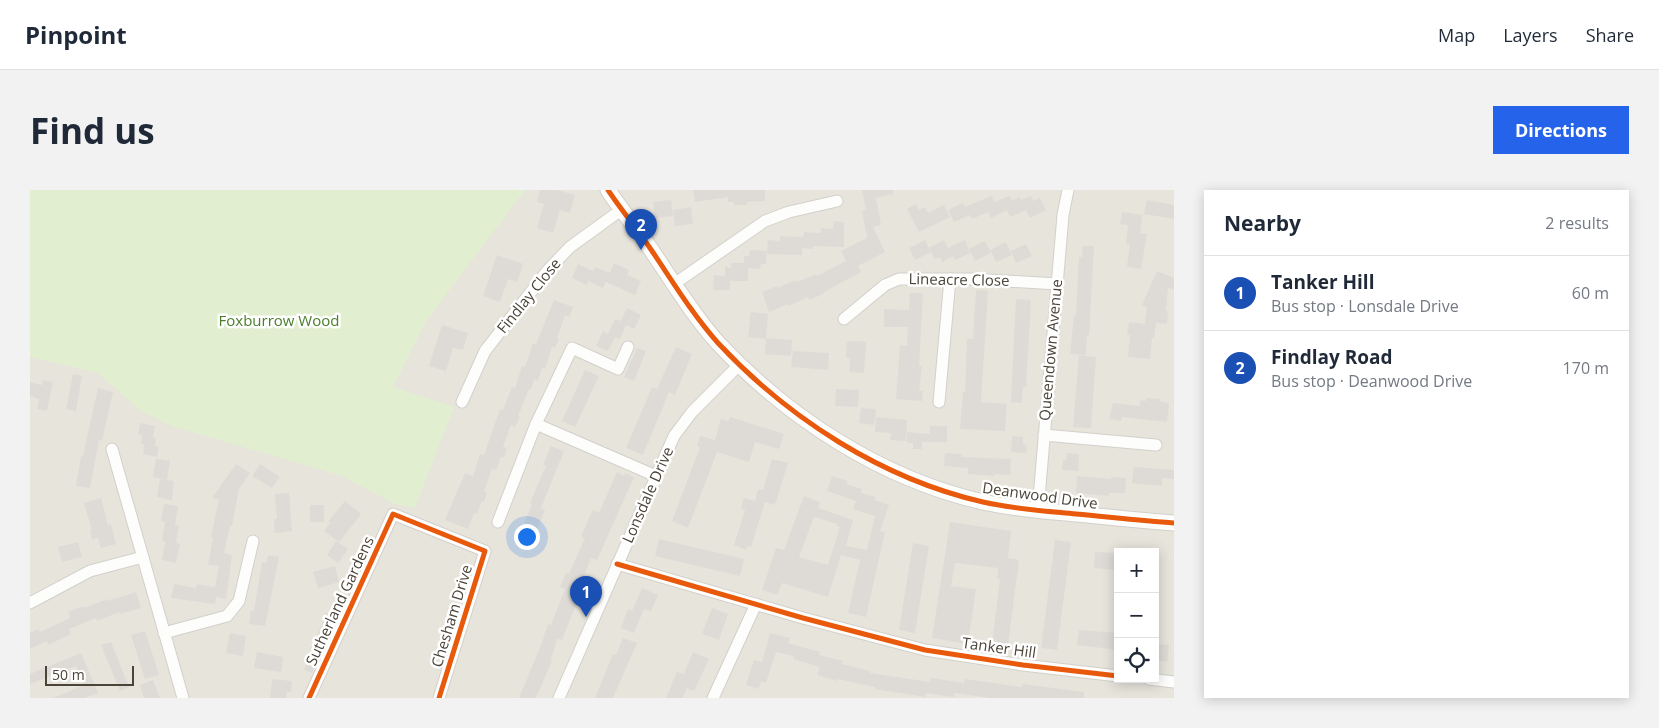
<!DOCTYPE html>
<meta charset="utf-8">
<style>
:root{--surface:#fff;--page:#f2f2f3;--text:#1f2937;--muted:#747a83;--line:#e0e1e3;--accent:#2563eb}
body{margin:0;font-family:"Open Sans",sans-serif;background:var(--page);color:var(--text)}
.controls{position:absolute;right:15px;bottom:15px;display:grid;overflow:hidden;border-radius:0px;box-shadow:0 2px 12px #0003}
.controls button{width:45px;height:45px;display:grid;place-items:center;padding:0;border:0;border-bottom:1px solid var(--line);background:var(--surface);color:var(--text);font:25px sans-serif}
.scale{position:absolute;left:15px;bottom:12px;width:89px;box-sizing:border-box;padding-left:5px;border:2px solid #4b4439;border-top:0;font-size:14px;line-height:18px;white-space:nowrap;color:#4b4439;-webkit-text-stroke:4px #fff;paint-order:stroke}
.you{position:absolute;left:496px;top:346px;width:18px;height:18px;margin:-12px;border:4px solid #fff;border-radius:50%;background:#1a73e8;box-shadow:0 0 0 8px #1a73e833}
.badge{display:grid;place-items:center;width:32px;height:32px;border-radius:50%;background:var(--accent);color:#fff;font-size:16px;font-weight:700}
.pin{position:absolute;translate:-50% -41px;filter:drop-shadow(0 1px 2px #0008)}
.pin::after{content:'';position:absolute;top:26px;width:18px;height:15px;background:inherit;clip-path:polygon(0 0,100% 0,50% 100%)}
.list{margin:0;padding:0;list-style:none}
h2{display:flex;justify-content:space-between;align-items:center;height:65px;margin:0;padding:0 20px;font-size:21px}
h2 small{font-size:16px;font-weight:400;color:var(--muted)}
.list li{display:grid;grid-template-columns:32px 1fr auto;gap:15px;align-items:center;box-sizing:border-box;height:75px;padding:0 20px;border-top:1px solid var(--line)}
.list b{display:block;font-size:19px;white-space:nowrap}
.list p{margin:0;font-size:16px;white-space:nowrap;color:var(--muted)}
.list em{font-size:16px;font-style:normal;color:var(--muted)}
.icon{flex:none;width:28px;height:28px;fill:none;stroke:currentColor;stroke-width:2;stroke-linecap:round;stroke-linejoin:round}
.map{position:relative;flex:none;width:1144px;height:508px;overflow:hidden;border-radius:0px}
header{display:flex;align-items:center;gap:30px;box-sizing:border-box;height:70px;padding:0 25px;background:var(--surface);border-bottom:1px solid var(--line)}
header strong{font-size:24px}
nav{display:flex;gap:28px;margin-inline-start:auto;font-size:18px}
.intro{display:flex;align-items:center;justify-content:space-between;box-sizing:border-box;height:120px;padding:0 30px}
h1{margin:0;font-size:35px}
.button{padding:12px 22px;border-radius:0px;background:var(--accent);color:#fff;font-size:18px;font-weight:700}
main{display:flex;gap:30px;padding:0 30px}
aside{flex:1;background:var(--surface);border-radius:0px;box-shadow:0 2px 12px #0003}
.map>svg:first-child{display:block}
</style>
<header>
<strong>Pinpoint</strong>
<nav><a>Map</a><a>Layers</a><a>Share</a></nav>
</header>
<div class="intro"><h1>Find us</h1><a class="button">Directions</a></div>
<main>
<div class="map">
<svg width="1144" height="508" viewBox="0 0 1144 508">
<rect width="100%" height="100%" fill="#f4f2ee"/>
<path fill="#e7e4dc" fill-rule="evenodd" d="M93,0H1144V508H0V54ZM1088,362H1125V489H1088Z"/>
<path fill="#e1eecf" d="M0,0H495L396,131L363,197L424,217L385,318L365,314L312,286L142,236L110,220L68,183L0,167Z"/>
<g fill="#dedbd6" fill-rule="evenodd">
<path d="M510,0H527L545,5L540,23L530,20L523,43L507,38L514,14L507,12Z"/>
<path d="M663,0H735V11L717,12V15H704V12H698V7L665,12Z"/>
<path d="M832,0H863V4L846,8L851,35L843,37L855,62L828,76L831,82L794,102L795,103L780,110L778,107L759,116L758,114L739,122L732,102L747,96V98L766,90L767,92L786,84L787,86L816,71L811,61L837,48L832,21L836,20Z"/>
<path d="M962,6L964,12L980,6L982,11L990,7L991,10L1001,6L1003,11L1010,8L1016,20L1000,28L996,20L980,27L977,20L961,28L958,22L942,29L940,25L924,32L918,20L933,13L935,17Z"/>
<path d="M641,10L643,26L625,28L623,12Z"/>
<path d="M1117,10L1144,15V29L1114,24Z"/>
<path d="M886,14L889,20L895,17L898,23L914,15L920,27L889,42L877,19Z"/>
<path d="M661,17L663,34L645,36L643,20Z"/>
<path d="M1092,22L1112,25L1110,43L1117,44L1111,79L1097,77L1100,54L1096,53L1098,35L1090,34Z"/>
<path d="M804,31L814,32V57L783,56V59L772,58V65L737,64L738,50L750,51V46L773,47L774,42L791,43V38L803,39Z"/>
<path d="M895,50L901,62L885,70L879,58Z"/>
<path d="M914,50L918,58L935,50L940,63L925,70L923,66L912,72L910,67L905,69L899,58Z"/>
<path d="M955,51L961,63L945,71L939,59Z"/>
<path d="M976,52L982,65L966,72L960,60Z"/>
<path d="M996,54L1002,66L986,73L981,61Z"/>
<path d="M1053,56H1064L1059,145H1057L1056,165L1040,164L1044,125H1046L1049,67H1052Z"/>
<path d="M720,60L737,61L736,74H731L730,79L718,78V91H700V100H683L684,85L695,86V77L701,78V73H714V66H719Z"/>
<path d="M467,65L493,74L487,92L478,89L470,112L453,106Z"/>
<path d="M584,73L599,80L597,85L611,91L605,105L576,92L573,98L558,91L557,95L542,88L548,74L563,81L565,77L580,83Z"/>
<path d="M1127,81L1144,88V100L1138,97L1136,121H1138L1137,134L1126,133L1124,148H1122L1120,169L1098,167L1100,145H1097L1099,132L1115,134L1117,117L1112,115Z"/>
<path d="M946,100L958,101L951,212L977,214L975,241L930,239L933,202H935L937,149H943Z"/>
<path d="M880,103H893L889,176H892L889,201H893L892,211L866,209L870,155L877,156L878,137H854V119L879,120Z"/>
<path d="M986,109L1001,110L996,197H993L992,213L981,212Z"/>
<path d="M524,110L543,117L539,127L535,125L527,148L529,149L525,158L522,157L515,179L512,178L508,191L504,190L501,199H499L488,226L490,227L485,237L481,235L473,257L477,258L474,267H471L466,280L462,279L454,301L457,303L454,312L452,311L447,324L444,323L438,339L415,330L435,283L443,286L450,264L454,265L470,219L473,220L482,197L485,198L492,176L495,177L503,153L506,154Z"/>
<path d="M597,118L611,125L604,139L596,135L590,149L585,147L578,161L566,156L573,141L578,144L585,129L591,131Z"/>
<path d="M721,122L738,124L736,149L718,147Z"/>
<path d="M412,135L438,143L433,160L423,158L416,181L399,176Z"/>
<path d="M736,148L762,150L761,166L735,164Z"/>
<path d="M822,151L836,152L834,183L819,182L820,168L816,167L817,152Z"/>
<path d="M646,157L662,164L645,205L639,202L613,265L596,258L622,197L627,199Z"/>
<path d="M607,158L616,161L604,191L594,187Z"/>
<path d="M763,161L799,163L798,180L761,177Z"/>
<path d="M1049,165L1066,167L1061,238L1043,237Z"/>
<path d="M555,180L569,186L545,237L532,231Z"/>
<path d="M43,184L52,186L46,221L36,219Z"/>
<path d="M13,190L23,192L17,221L7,219L9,209L0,206V192L12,195Z"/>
<path d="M68,198L83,202L72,251L69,250L60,298L46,296L51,266H53Z"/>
<path d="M806,199L829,200L828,217L805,216Z"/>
<path d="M1116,208L1130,209L1129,211L1139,213L1137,232L1092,227L1091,231L1079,229L1083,213L1110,216V210L1116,211Z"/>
<path d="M831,218L846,219L844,235L829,233Z"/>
<path d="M700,227L754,244L749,259L725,252L719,272L687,262L658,338L642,331L670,257L667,256L670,246L685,250L691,229L698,231Z"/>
<path d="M846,227L877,230L876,251L860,250L861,243L845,242Z"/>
<path d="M110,233L125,236L123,248H126L125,256L129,257L127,267L113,264L114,255L111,254L112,245L108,244Z"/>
<path d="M900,236H917V252H892V259H883V253H877V242L900,244Z"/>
<path d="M982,246L993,247V254L997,255L996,263L981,262Z"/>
<path d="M521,256L534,261L511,318L515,320L502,352L489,347L502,314L500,313L516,276L513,275Z"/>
<path d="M915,263L932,264L931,267L981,269L980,285L964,284V286L938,284V278L914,276Z"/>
<path d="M1037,263L1049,264L1048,281L1032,280L1033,270H1036Z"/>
<path d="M126,269L140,271L137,290L123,287Z"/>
<path d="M742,269L758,273L745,315L735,312L721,357L717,356L716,360L704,355L715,320L711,319L714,308L725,311L728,299L733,300Z"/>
<path d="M206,274L220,283L209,299L202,336H200L194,363L202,365L196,409L186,407L185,414L141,408L144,394L166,398L167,394L185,397L189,376L178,375L183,347H181L189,309L182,308Z"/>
<path d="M230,274L250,287L242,298L222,286Z"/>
<path d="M1104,277L1144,280V289L1132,288V296L1102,293Z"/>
<path d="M587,282L594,286L595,283L604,287L567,370L561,368L546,406L549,407L537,437L532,450L527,449L521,469L522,470L511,497L505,508H489L511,455L518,434L521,435L535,399L530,397L536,383L539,384L555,348L551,346L563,320L569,323Z"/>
<path d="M802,286L818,291L816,294L832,299L831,303L845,307V310L859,315L850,341L855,342L836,427L818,423L830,370L811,365L798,407L752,393L747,405L732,400L746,358L754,360L774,306L790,312L788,318L823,330L816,356L837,360L845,326L823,319L826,311L797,301ZM784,327L807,334V336L810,337L798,375L769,367Z"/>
<path d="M1047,286L1081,289V287L1096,288L1095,303H1079V306L1046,303Z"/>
<path d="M130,289L144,291L142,310L127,307Z"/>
<path d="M259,303L262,341L245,343L244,329H247L245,304Z"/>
<path d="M71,308L78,335L81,334L86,354L71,358L68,348L62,350L60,340H62L54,313Z"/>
<path d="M315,311L331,324L309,352L294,341L301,332H298Z"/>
<path d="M134,314L148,316L145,335L149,336L146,353L150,354L146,373L132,370L135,351H132L135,332L131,331Z"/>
<rect x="280" y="315" width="14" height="17"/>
<path d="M920,332L981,341L978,368L989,370L978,456L962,454L970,389H967L968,378L925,373L921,396L946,399L938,454L902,448Z"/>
<path d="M629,349L714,369L710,386L625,366Z"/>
<path d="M1025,350L1041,352L1027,460L1011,458Z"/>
<path d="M306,351L318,359L308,373L297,365Z"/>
<path d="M48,352L52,367L32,372L28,357Z"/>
<path d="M883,353L899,356L885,443L869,440Z"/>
<path d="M1065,362L1088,363V380L1064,378Z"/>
<path d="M238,365L249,367L235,436L219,434L221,421H224L232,372L236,373Z"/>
<path d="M305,376L309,392L288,398L283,382Z"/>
<path d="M612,398L628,405L621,421L614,419L604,443L591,438L598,419L602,421Z"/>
<path d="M106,402L111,418L90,424L89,422L67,431L66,428L39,439L41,444L18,455L17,451L0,459V443L8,439L10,442L40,428L38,422L53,416L54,418L77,409L78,411Z"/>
<path d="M682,418L698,424L689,450L672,444Z"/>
<path d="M296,423L305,426L282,483L274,480Z"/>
<path d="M1049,440L1088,443V460L1047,455Z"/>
<path d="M115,441L129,485L115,489L101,445Z"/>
<path d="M200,443L216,446L213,466L196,463Z"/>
<path d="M740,443L760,448L758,453L790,462L789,465L813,471L812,474L840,481V483L900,492L901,488L934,493L935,489L992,497V494L1054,502V508H961L924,503V507L895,503V507L845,499V497L808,489L807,491L787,485L790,477L763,469L764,466L746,462L736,493L731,491L729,499L716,495L724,470L732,472Z"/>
<path d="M593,448L607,453L583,508H565L583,464L586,465Z"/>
<path d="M81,452L99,497L90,501L71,455Z"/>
<path d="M1125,454L1139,455L1137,472L1125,470Z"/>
<path d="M227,462L253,467L251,482L224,478Z"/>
<path d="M663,462L679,469L664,501L657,498L652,508H636L647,482L654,484Z"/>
<path d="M51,463L68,503L54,508H23L54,495L46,476L0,494V484Z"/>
<path d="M242,489L262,491L261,502H257L256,508H240Z"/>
<path d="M123,490L130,508H114L110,495Z"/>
</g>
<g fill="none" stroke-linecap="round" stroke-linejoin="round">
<g stroke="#d2d0cb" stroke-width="13">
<g id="minor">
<path d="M644,94L735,31L759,22L807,11"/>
<path d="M814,129L855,95L869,89H942L1027,94"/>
<path d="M432,212L455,161L518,80L540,57L591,20"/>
<path d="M909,212L920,89"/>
<path d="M506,234L626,286"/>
<path d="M1014,245L1126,255"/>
<path d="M82,259L153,508"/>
<path d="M1008,320L1033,25L1038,0"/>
<path d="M468,332L506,234L542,158L588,179L598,157"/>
<path d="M587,374L773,428L895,460L993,475L1088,486"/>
<path d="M0,413L60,381L113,367"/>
<path d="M134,443L197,426L209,411L223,351"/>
<path d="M1119,489L1144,492"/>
<path d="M279,508L363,324L455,361L409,508"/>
<path d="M529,508L644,246L662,222L710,174"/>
<path d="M683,508L726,414"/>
</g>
</g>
<g stroke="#d2d0cb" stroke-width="17">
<path id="tertiary" d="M578,0C592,21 608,40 622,61C643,92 663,125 688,153C758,228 852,289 953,312C984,319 1015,321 1046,324C1079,327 1111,331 1144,333"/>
</g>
<use href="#minor" stroke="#fdfdfc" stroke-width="11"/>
<use href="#tertiary" stroke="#fdfdfc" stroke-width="15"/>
<g stroke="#fff" stroke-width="8">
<g id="cycleway">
<path d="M578,0C592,21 608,40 622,61C643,92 663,125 688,153C758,228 852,289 953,312C984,319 1015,321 1046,324C1079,327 1111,331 1144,333"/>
<path d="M587,374L773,428L895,460L993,475L1088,486"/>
<path d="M279,508L363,324L455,361L409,508"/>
</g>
</g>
<use href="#cycleway" stroke="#e8590c" stroke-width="5"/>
</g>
<g text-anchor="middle" stroke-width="5" stroke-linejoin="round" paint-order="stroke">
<g font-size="15" fill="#4b4439" stroke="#fff">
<text transform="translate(929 90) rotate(1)" y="5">Lineacre Close</text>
<text transform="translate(499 106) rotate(-51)" y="5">Findlay Close</text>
<text transform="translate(1021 160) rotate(-85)" y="5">Queendown Avenue</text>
<text transform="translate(618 305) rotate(-66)" y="5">Lonsdale Drive</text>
<text transform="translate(1010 306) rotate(8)" y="5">Deanwood Drive</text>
<text transform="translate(310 411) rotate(-65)" y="5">Sutherland Gardens</text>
<text transform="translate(422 426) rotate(-73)" y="5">Chesham Drive</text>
<text transform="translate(969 458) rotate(8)" y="5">Tanker Hill</text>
</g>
<g font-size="15" fill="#4a7f2a" stroke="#fff">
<text x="249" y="136">Foxburrow Wood</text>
</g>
</g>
</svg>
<div class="controls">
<button>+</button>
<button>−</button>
<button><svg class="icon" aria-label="locate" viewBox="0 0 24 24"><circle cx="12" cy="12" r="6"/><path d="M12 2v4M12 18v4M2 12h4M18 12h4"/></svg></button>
</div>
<div class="scale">50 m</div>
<div class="you"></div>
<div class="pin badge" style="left:556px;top:427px;background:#1a4fb4">1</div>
<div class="pin badge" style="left:611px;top:60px;background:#1a4fb4">2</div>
</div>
<aside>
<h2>Nearby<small>2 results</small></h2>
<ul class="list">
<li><span class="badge" style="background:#1a4fb4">1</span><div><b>Tanker Hill</b><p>Bus stop · Lonsdale Drive</p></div><em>60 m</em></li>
<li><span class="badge" style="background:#1a4fb4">2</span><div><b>Findlay Road</b><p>Bus stop · Deanwood Drive</p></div><em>170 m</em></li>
</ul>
</aside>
</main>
